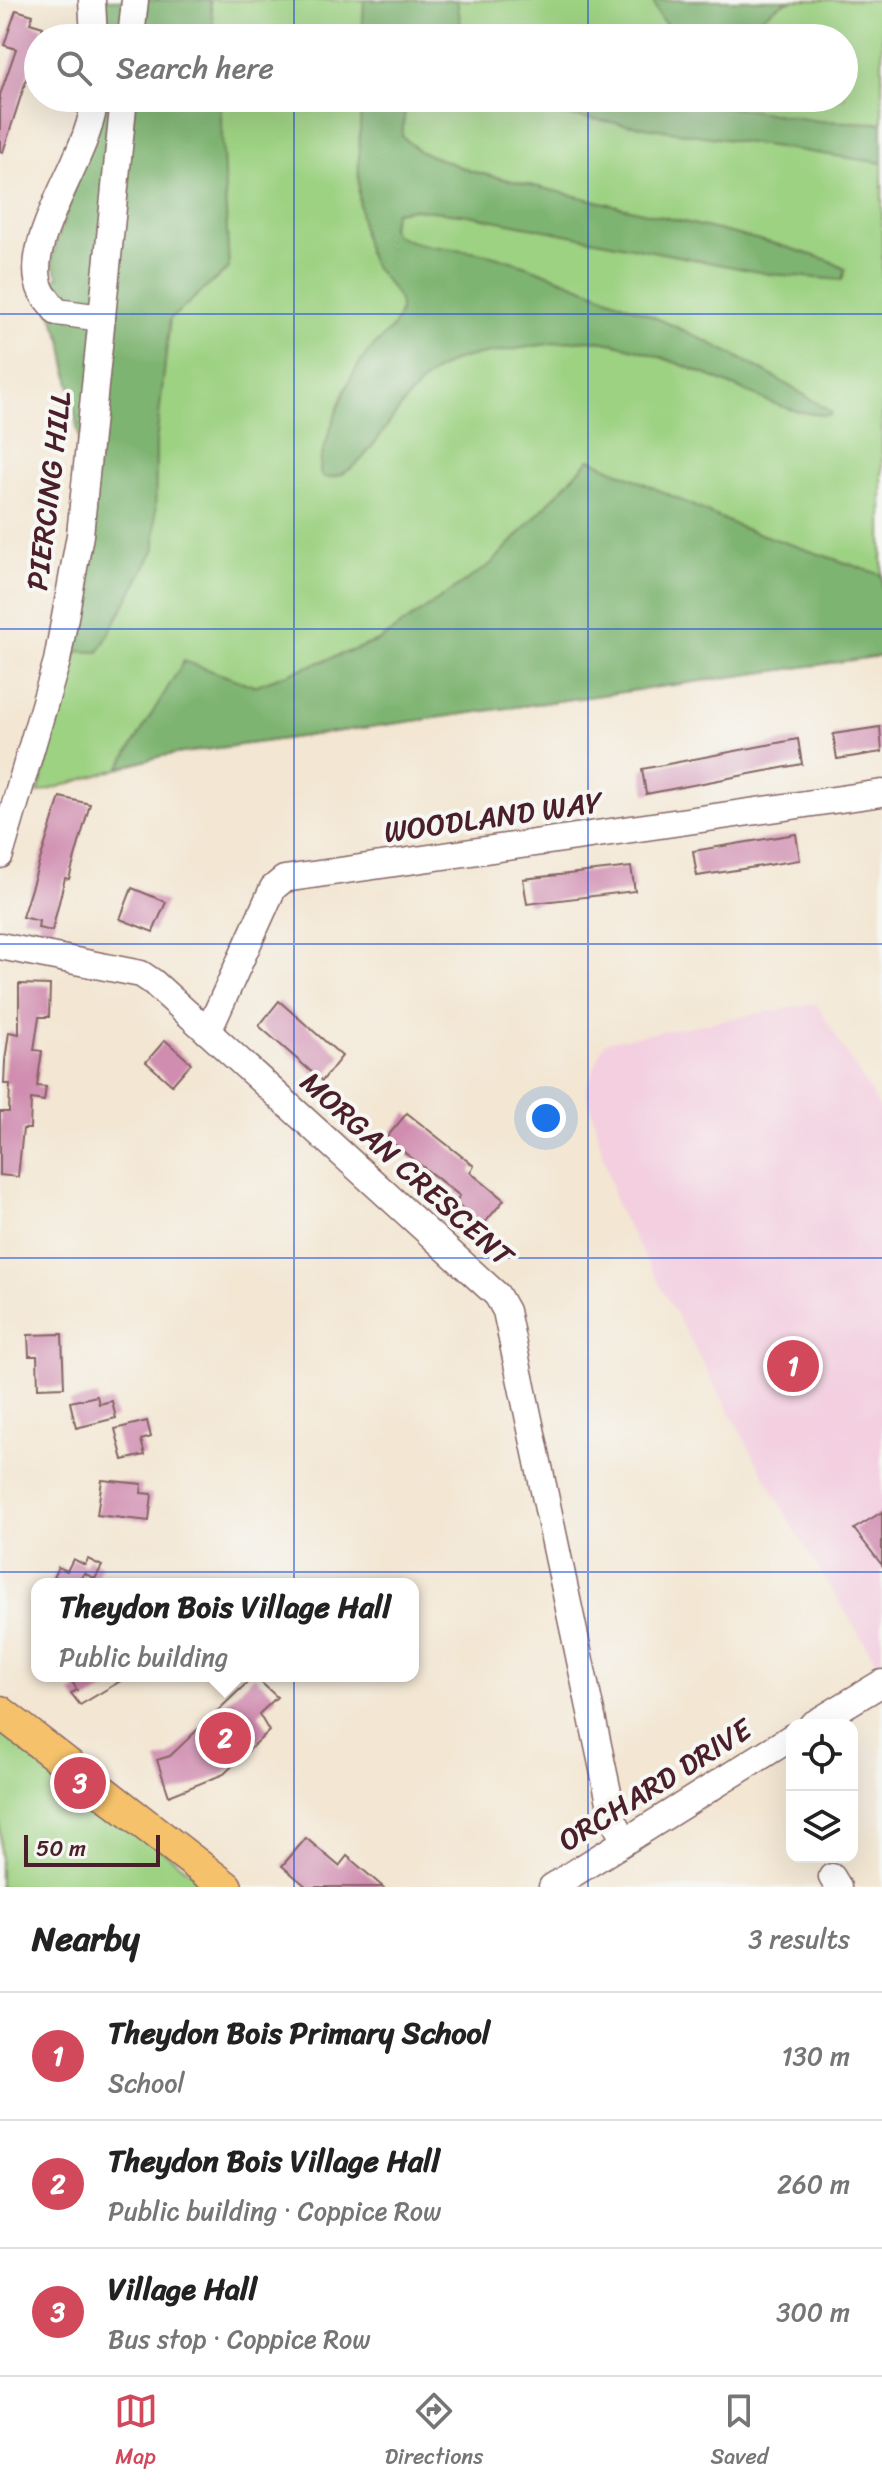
<!DOCTYPE html>
<meta charset="utf-8">
<style>
:root{--surface:#fff;--page:#f2f2f2;--text:#222;--muted:#767676;--line:#e0e0e0;--accent:#d1495b}
body{margin:0;font-family:Sriracha,sans-serif;background:var(--page);color:var(--text)}
.controls{position:absolute;right:24px;bottom:24px;display:grid;overflow:hidden;border-radius:16px;box-shadow:0 8px 32px #0002}
.controls button{width:72px;height:72px;display:grid;place-items:center;padding:0;border:0;border-bottom:2px solid var(--line);background:var(--surface);color:var(--text);font:40px sans-serif}
.scale{position:absolute;left:24px;bottom:20px;width:136px;box-sizing:border-box;padding-left:8px;border:4px solid #4a1f2b;border-top:0;font-size:22px;line-height:28px;white-space:nowrap;color:#4a1f2b;-webkit-text-stroke:6px #f6f6f2;paint-order:stroke}
.you{position:absolute;left:546px;top:1118px;width:28px;height:28px;margin:-20px;border:6px solid #fff;border-radius:50%;background:#1a73e8;box-shadow:0 0 0 12px #1a73e833}
.badge{display:grid;place-items:center;width:52px;height:52px;border-radius:50%;background:var(--accent);color:#fff;font-size:26px;font-weight:700}
.pin{position:absolute;translate:-50% -50%;border:4px solid #fff;box-shadow:0 2px 8px #0006}
.popup{position:absolute;left:31px;top:1578px;width:388px;height:104px;box-sizing:border-box;display:grid;place-content:center;border-radius:16px;background:var(--surface);filter:drop-shadow(0 2px 6px #0005);font-size:26px;white-space:nowrap;color:var(--muted)}
.popup b{font-size:30px;color:var(--text)}
.popup::after{content:'';position:absolute;left:50%;top:100%;margin-left:-16px;border:16px solid transparent;border-top-color:var(--surface)}
.list{margin:0;padding:0;list-style:none}
h2{display:flex;justify-content:space-between;align-items:center;height:104px;margin:0;padding:0 32px;font-size:34px}
h2 small{font-size:26px;font-weight:400;color:var(--muted)}
.list li{display:grid;grid-template-columns:52px 1fr auto;gap:24px;align-items:center;box-sizing:border-box;height:128px;padding:0 32px;border-top:2px solid var(--line)}
.list b{display:block;font-size:30px;white-space:nowrap}
.list p{margin:0;font-size:26px;white-space:nowrap;color:var(--muted)}
.list em{font-size:26px;font-style:normal;color:var(--muted)}
.icon{flex:none;width:44px;height:44px;fill:none;stroke:currentColor;stroke-width:2;stroke-linecap:round;stroke-linejoin:round}
.map{position:relative;flex:none;width:882px;height:1887px;overflow:hidden}
.search{position:absolute;background:var(--surface);box-shadow:0 8px 32px #0002;left:24px;right:24px;top:24px;height:88px;display:flex;align-items:center;gap:20px;box-sizing:border-box;padding:0 28px;border-radius:44px;color:var(--muted);font-size:30px}
.sheet{height:488px;background:var(--surface)}
nav{display:flex;justify-content:space-around;align-items:center;box-sizing:border-box;height:112px;border-top:2px solid var(--line);background:var(--surface);font-size:22px;color:var(--muted)}
nav a{display:grid;justify-items:center;gap:4px}
nav .on{color:var(--accent)}
.map>svg:first-child{display:block}
</style>
<div class="map">
<svg width="882" height="1887" viewBox="0 0 882 1887">
<rect width="100%" height="100%" fill="#f6f6f2"/>
<filter id="ink" filterUnits="userSpaceOnUse"><feTurbulence type="fractalNoise" baseFrequency=".0125" numOctaves="2"/><feDisplacementMap in="SourceGraphic" scale="16" xChannelSelector="R" yChannelSelector="G"/><feConvolveMatrix kernelMatrix="1 2 1 2 8 2 1 2 1" color-interpolation-filters="sRGB"/></filter>
<filter id="wash" filterUnits="userSpaceOnUse"><feTurbulence type="fractalNoise" baseFrequency=".006" numOctaves="4" result="noise"/><feDisplacementMap in="SourceGraphic" scale="32" xChannelSelector="R" yChannelSelector="G"/><feGaussianBlur stdDeviation="1.8" result="paint"/><feColorMatrix in="noise" values="0 0 0 0 0 0 0 0 0 0 0 0 0 0 0 0 0 1.4 0 .05"/><feComposite in="paint" operator="in"/></filter>
<g filter="url(#wash)">
<rect width="100%" height="100%" fill="#f3e6d2"/>
<path fill="#f3cfe0" d="M816,1003L882,1112V1659L877,1663L791,1524L617,1207L586,1089L605,1042Z"/>
<g fill="#9ed283" stroke="#747857" stroke-width="2">
<path d="M171,0H882V656L161,756L38,793L108,540L159,98H844V38H166Z"/>
<path d="M0,1725L210,1887H0Z"/>
</g>
<g fill="#7eb471" stroke="#646a4e" stroke-width="2">
<path d="M97,0H210L215,38H98Z"/>
<path d="M364,0H457L463,38H362Z"/>
<path d="M653,0H793C770,5 761,23 740,32C730,36 720,36 709,36C679,37 662,31 653,0Z"/>
<path d="M101,98H220L229,268L170,319L156,443L155,549L99,652L67,651L79,438L62,340L39,284L59,277L51,261Z"/>
<path d="M361,98H673L819,121L882,123V163L486,103L426,102L405,110L402,136L419,151L471,171L776,244L828,260L845,269L842,280L769,274L468,215L414,209L395,212L391,227L394,234C419,248 449,247 477,252C496,255 517,263 535,269C637,307 741,352 831,412L830,415C792,416 760,397 726,383C686,366 642,348 599,341C574,337 501,352 472,356C396,368 378,480 324,478L320,473L321,459C332,424 346,374 372,348C383,336 399,326 400,308C401,290 375,275 369,257C353,209 360,148 361,98Z"/>
<path d="M590,459L742,528L882,575V656L161,756L119,768L184,661L254,686L378,641L492,563Z"/>
</g>
<g id="blocks">
<g fill="#d08db0">
<path d="M16,10L33,15L30,23L43,27L3,152L0,151V95L16,49L4,45Z"/>
<path d="M880,727L882,752L837,759L833,734Z"/>
<path d="M798,739L802,764L646,794L642,769Z"/>
<path d="M60,797L90,804L69,879L65,878L52,931L38,928L39,921L22,917Z"/>
<path d="M796,834L800,860L697,876L693,851Z"/>
<path d="M631,867L635,891L527,904L523,879Z"/>
<path d="M132,888L166,902L153,932L120,919Z"/>
<path d="M19,984L50,985L49,1017H39L34,1050L42,1051L37,1086L46,1087L44,1101L31,1099L30,1129H23L18,1177L0,1175V1112H9L10,1084H4L5,1061L9,1032L19,1034Z"/>
<path d="M279,1001L342,1056L322,1081L259,1026Z"/>
<path d="M165,1040L191,1063L172,1085L146,1062Z"/>
<path d="M407,1113L474,1166L470,1172L504,1200L483,1225L455,1202L460,1196L386,1138Z"/>
<path d="M62,1334L64,1387L38,1388L37,1356H29L28,1335Z"/>
<path d="M97,1396L99,1404L112,1401L116,1418L76,1428L70,1402Z"/>
<path d="M147,1421L151,1437L141,1440L145,1455L123,1460L115,1429Z"/>
<path d="M102,1480L142,1484L141,1493L152,1494L149,1521L97,1515Z"/>
<path d="M882,1512V1565L854,1529Z"/>
<path d="M73,1559L85,1565L88,1559L102,1566L95,1579L84,1573L81,1578L92,1584H50L58,1567L67,1571Z"/>
<path d="M69,1676H129L80,1705L71,1693L77,1690Z"/>
<path d="M254,1676L277,1697L259,1714L269,1731L224,1774L169,1796L157,1760L170,1756Z"/>
<path d="M306,1838L339,1866L347,1856L383,1887H307L282,1866Z"/>
</g>
</g>
</g>
<g filter="url(#ink)">
<use href="#blocks" fill-opacity="0" stroke="#856565" stroke-width="2"/>
<g fill="none" stroke-linecap="round" stroke-linejoin="round">
<g stroke="#856565" stroke-width="29">
<g id="minor">
<path d="M92,0L94,38"/>
<path d="M131,38L135,0"/>
<path d="M94,98C94,152 17,244 42,292C46,299 52,305 57,312L102,318"/>
<path d="M0,855L57,661L80,535L124,98"/>
<path d="M0,946L141,974L153,982L497,1295L506,1311L614,1821L624,1839"/>
<path d="M208,1032L273,888L284,879L882,793"/>
<path d="M812,1725L882,1683"/>
<path d="M832,1877L838,1887"/>
<path d="M552,1887L792,1737"/>
</g>
</g>
<g stroke="#856565" stroke-width="35">
<path id="major" d="M0,1712L226,1887"/>
</g>
<use href="#minor" stroke="#fff" stroke-width="26"/>
<use href="#major" stroke="#f5c16b" stroke-width="32"/>
</g>
</g>
<path fill="none" stroke="#1d4ed8" stroke-width="2" stroke-opacity="0.55" d="M294,0V38M588,0V38M294,98V1887M588,98V1887M0,314H882M0,629H882M0,944H882M0,1258H882M0,1572H882"/>
<g text-anchor="middle" stroke-width="8" stroke-linejoin="round" paint-order="stroke">
<g font-size="30" fill="#4a1f2b" stroke="#f6f6f2">
<text transform="translate(49 491) rotate(-83)" y="10">PIERCING HILL</text>
<text transform="translate(493 817) rotate(-8)" y="10">WOODLAND WAY</text>
<text transform="translate(407 1169) rotate(42)" y="10">MORGAN CRESCENT</text>
<text transform="translate(655 1785) rotate(-32)" y="10">ORCHARD DRIVE</text>
</g>
</g>
</svg>
<div class="controls">
<button><svg class="icon" aria-label="locate" viewBox="0 0 24 24"><circle cx="12" cy="12" r="6"/><path d="M12 2v4M12 18v4M2 12h4M18 12h4"/></svg></button>
<button><svg class="icon" aria-label="layers" viewBox="0 0 24 24"><path d="M12 4l9 5-9 5-9-5zM3 14l9 5 9-5"/></svg></button>
</div>
<div class="scale">50 m</div>
<div class="you"></div>
<div class="pin badge" style="left:793px;top:1366px">1</div>
<div class="pin badge" style="left:225px;top:1738px">2</div>
<div class="popup"><b>Theydon Bois Village Hall</b>Public building</div>
<div class="pin badge" style="left:80px;top:1783px">3</div>
<div class="search"><svg class="icon" aria-label="search" viewBox="0 0 24 24"><circle cx="10" cy="10" r="6"/><path d="M15 15l6 6"/></svg>Search here</div>
</div>
<section class="sheet">
<h2>Nearby<small>3 results</small></h2>
<ul class="list">
<li><span class="badge">1</span><div><b>Theydon Bois Primary School</b><p>School</p></div><em>130 m</em></li>
<li><span class="badge">2</span><div><b>Theydon Bois Village Hall</b><p>Public building · Coppice Row</p></div><em>260 m</em></li>
<li><span class="badge">3</span><div><b>Village Hall</b><p>Bus stop · Coppice Row</p></div><em>300 m</em></li>
</ul>
</section>
<nav>
<a class="on"><svg class="icon" aria-label="map" viewBox="0 0 24 24"><path d="M3 6l6-2 6 2 6-2v14l-6 2-6-2-6 2zM9 4v14M15 6v14"/></svg>Map</a>
<a><svg class="icon" aria-label="directions" viewBox="0 0 24 24"><path d="M12 3l9 9-9 9-9-9zM9 14v-3h6M13 9l2 2-2 2"/></svg>Directions</a>
<a><svg class="icon" aria-label="saved" viewBox="0 0 24 24"><path d="M7 4h10v16l-5-4-5 4z"/></svg>Saved</a>
</nav>
